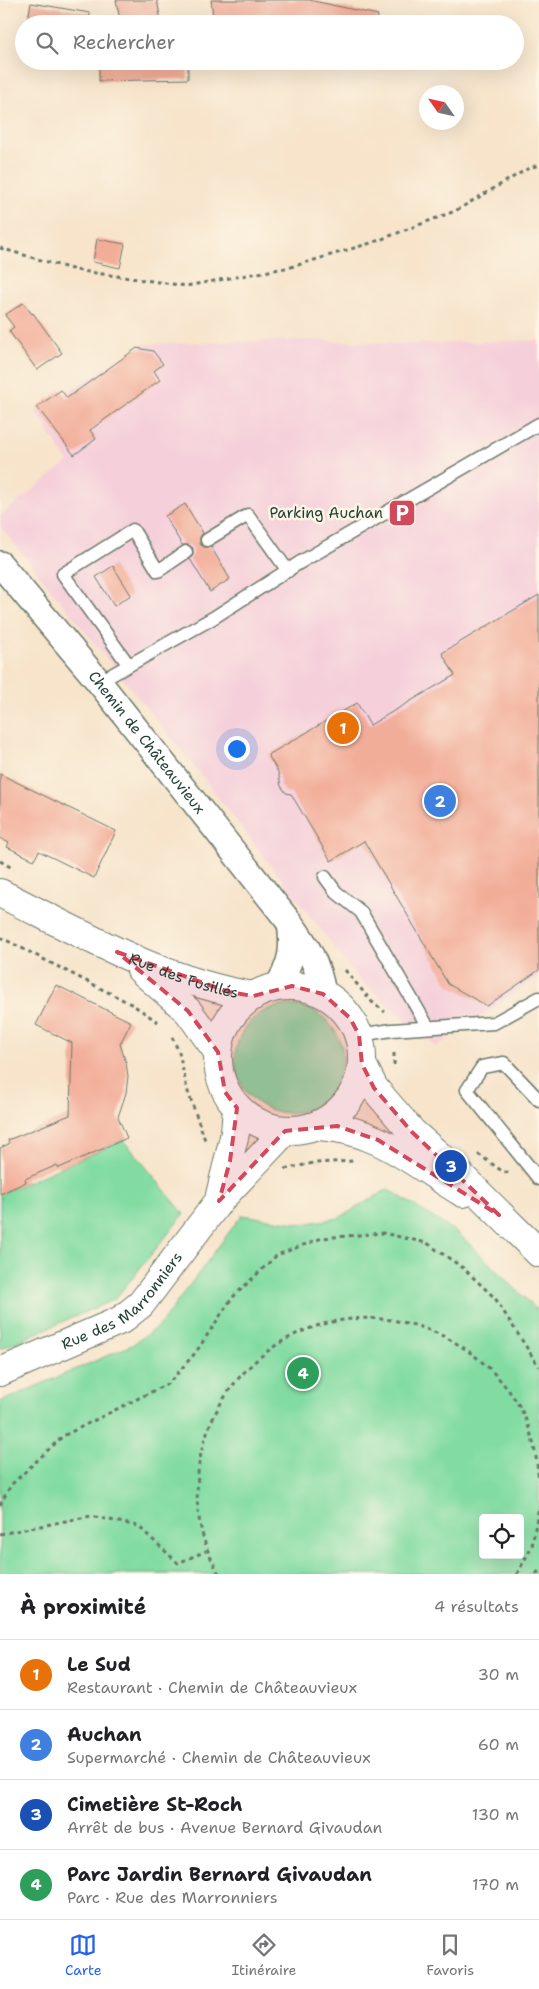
<!DOCTYPE html>
<html lang="fr">
<meta charset="utf-8">
<style>
:root{--surface:#fff;--page:#f2f2f2;--text:#202124;--muted:#757577;--line:#e0e0e0;--accent:#2563eb}
body{margin:0;font-family:"Shantell Sans",sans-serif;background:var(--page);color:var(--text)}
.controls{position:absolute;right:15px;bottom:15px;display:grid;overflow:hidden;border-radius:5px;box-shadow:0 5px 20px #0002}
.controls button{width:45px;height:45px;display:grid;place-items:center;padding:0;border:0;border-bottom:1px solid var(--line);background:var(--surface);color:var(--text);font:25px sans-serif}
.compass{position:absolute;left:419px;top:85px;width:45px;height:45px;border-radius:50%;background:var(--surface);box-shadow:0 5px 20px #0002;rotate:304deg}
.you{position:absolute;left:236px;top:748px;width:18px;height:18px;margin:-12px;border:4px solid #fff;border-radius:50%;background:#1a73e8;box-shadow:0 0 0 8px #1a73e833}
.badge{display:grid;place-items:center;width:32px;height:32px;border-radius:50%;background:var(--accent);color:#fff;font-size:16px;font-weight:700}
.pin{position:absolute;translate:-50% -50%;border:2px solid #fff;box-shadow:0 1px 5px #0006}
.list{margin:0;padding:0;list-style:none}
h2{display:flex;justify-content:space-between;align-items:center;height:65px;margin:0;padding:0 20px;font-size:21px}
h2 small{font-size:16px;font-weight:400;color:var(--muted)}
.list li{display:grid;grid-template-columns:32px 1fr auto;gap:15px;align-items:center;box-sizing:border-box;height:70px;padding:0 20px;border-top:1px solid var(--line)}
.list b{display:block;font-size:19px;white-space:nowrap}
.list p{margin:0;font-size:16px;white-space:nowrap;color:var(--muted)}
.list em{font-size:16px;font-style:normal;color:var(--muted)}
.icon{flex:none;width:28px;height:28px;fill:none;stroke:currentColor;stroke-width:2;stroke-linecap:round;stroke-linejoin:round}
.map{position:relative;flex:none;width:539px;height:1574px;overflow:hidden}
.search{position:absolute;background:var(--surface);box-shadow:0 5px 20px #0002;left:15px;right:15px;top:15px;height:55px;display:flex;align-items:center;gap:12px;box-sizing:border-box;padding:0 18px;border-radius:28px;color:var(--muted);font-size:19px}
.sheet{height:345px;background:var(--surface)}
nav{display:flex;justify-content:space-around;align-items:center;box-sizing:border-box;height:70px;border-top:1px solid var(--line);background:var(--surface);font-size:14px;color:var(--muted)}
nav a{display:grid;justify-items:center;gap:2px}
nav .on{color:var(--accent)}
.map>svg:first-child{display:block}
</style>
<div class="map">
<svg width="539" height="1574" viewBox="0 0 539 1574">
<rect width="100%" height="100%" fill="#fcf5e5"/>
<filter id="ink" filterUnits="userSpaceOnUse"><feTurbulence type="fractalNoise" baseFrequency=".02" numOctaves="2"/><feDisplacementMap in="SourceGraphic" scale="10" xChannelSelector="R" yChannelSelector="G"/><feConvolveMatrix kernelMatrix="1 2 1 2 8 2 1 2 1" color-interpolation-filters="sRGB"/></filter>
<filter id="wash" filterUnits="userSpaceOnUse"><feTurbulence type="fractalNoise" baseFrequency=".0096" numOctaves="4" result="noise"/><feDisplacementMap in="SourceGraphic" scale="20" xChannelSelector="R" yChannelSelector="G"/><feGaussianBlur stdDeviation="1.12" result="paint"/><feColorMatrix in="noise" values="0 0 0 0 0 0 0 0 0 0 0 0 0 0 0 0 0 1.4 0 .05"/><feComposite in="paint" operator="in"/></filter>
<g filter="url(#wash)">
<rect width="100%" height="100%" fill="#f7e4cb"/>
<path fill="#f5cfda" d="M312,340L408,344L539,340V976L436,1047L359,979L209,785L0,526V516L68,462L36,412L144,344Z"/>
<g fill="#82dca2" stroke="#508c6b" fill-rule="evenodd">
<circle cx="289" cy="1059" r="54"/>
<path d="M124,1140L184,1214L115,1299L0,1349V1194Z"/>
<path d="M388,1189L459,1234L539,1312V1574H0V1402L132,1345L160,1325L242,1215L302,1224L339,1218ZM483,1518H520V1555H483Z"/>
</g>
<g id="blocks">
<g fill="#f2ad99">
<path d="M116,0H157L161,21L146,24H121Z"/>
<path d="M211,0H309L378,15L377,24H214Z"/>
<path d="M31,3L90,13L89,24H27Z"/>
<path d="M99,61H188V79L99,81Z"/>
<path d="M97,239L125,244L120,268L93,262Z"/>
<path d="M23,303L32,314L33,313L62,353L37,370L9,331L14,327L5,315Z"/>
<path d="M137,348L153,351L163,364L154,371L160,380L90,430L96,439L74,455L37,407L61,390L67,398Z"/>
<path d="M185,504L203,533L200,537V544L204,547H211L230,579L210,592L190,559L193,555V548L189,545H182L165,516Z"/>
<path d="M113,566L131,595L114,606L96,577Z"/>
<path d="M539,595V970L487,1006L448,984L364,841L331,861L291,794L286,793L281,786L278,772L268,755L357,703L370,725L455,675L442,653Z"/>
<path d="M0,774L116,831L94,878L39,851L34,860L7,847L9,843L0,838Z"/>
<path d="M56,985L131,1022L120,1044L126,1063L128,1076L126,1093L118,1117L127,1138L59,1168L57,1165L25,1179L26,1182L0,1194V1148L9,1144L8,1140L70,1115L72,1043L36,1025Z"/>
</g>
</g>
</g>
<g filter="url(#ink)">
<use href="#blocks" fill-opacity="0" stroke="#6b7769" stroke-width="1"/>
<g fill="none" stroke-linecap="round" stroke-linejoin="round">
<g stroke="#6b7769" stroke-width="15">
<g id="lane">
<path d="M207,540L248,515L288,571"/>
<path d="M128,664L63,574L133,530L158,571L186,552"/>
<path d="M99,682L213,618L299,563L539,424"/>
<path d="M325,877L336,892L361,912L428,1027"/>
<path d="M359,1035L392,1030L494,1023L539,998"/>
<path d="M539,1100L504,1063L482,1067L467,1090L539,1179"/>
</g>
</g>
<g stroke="#6b7769" stroke-width="28">
<g id="street">
<path id="s1" d="M0,564L99,682L290,923C307,945 319,966 323,994"/>
<path d="M277,987C291,965 294,949 290,923"/>
</g>
</g>
<g stroke="#6b7769" stroke-width="30">
<g id="secondary">
<path d="M220,1195L235,1133L237,1108"/>
<path id="s2" d="M0,1372L121,1320L141,1304L219,1201L285,1131"/>
</g>
</g>
<g stroke="#6b7769" stroke-width="30">
<g id="primary">
<path id="s3" d="M0,893C82,934 162,981 253,996"/>
<path d="M141,970L188,1011L218,1052"/>
<circle cx="290" cy="1058" r="72"/>
<path d="M362,1064L374,1088L412,1132L451,1166L539,1253"/>
<path d="M317,1126C377,1128 414,1164 463,1193"/>
</g>
</g>
<g stroke="#6b7769" stroke-width="3" stroke-dasharray="4 4" stroke-linecap="butt">
<path d="M0,248L75,270L186,286L291,267L374,242L455,211L529,168L539,165"/>
<path d="M0,861L14,869"/>
<path d="M0,937L133,1005L158,1022"/>
<path d="M345,970L372,1002L385,1012"/>
<path d="M172,1037L179,1052L187,1089L205,1140"/>
<path d="M394,1065V1049"/>
<path d="M478,1154L502,1171L509,1173"/>
<path d="M285,1169L314,1163L353,1161"/>
<path d="M0,1505L11,1485L63,1436L169,1383L196,1352L232,1298L277,1255L322,1238L383,1233L427,1243L463,1268L495,1298L539,1367"/>
<path d="M0,1534L91,1516L138,1526L178,1563L206,1551"/>
<path d="M219,1574C200,1540 195,1511 198,1473C201,1440 214,1410 234,1384C309,1289 447,1300 514,1398C531,1422 536,1452 539,1480"/>
<path d="M517,1574L532,1546L539,1506"/>
<path d="M536,1574L539,1571"/>
</g>
<use href="#lane" stroke="#fff" stroke-width="12"/>
<use href="#street" stroke="#fff" stroke-width="25"/>
<use href="#secondary" stroke="#fff" stroke-width="28"/>
<use href="#primary" stroke="#fff" stroke-width="28"/>
</g>
</g>
<path fill="#d1495b" fill-opacity="0.2" stroke="#d1495b" stroke-width="4" stroke-dasharray="10 6" stroke-linejoin="round" d="M117,952L229,992L253,996L292,986L323,994L350,1018L359,1035L362,1064L374,1088L412,1132L499,1215L378,1140L337,1126L285,1131L219,1201L230,1161L237,1108L225,1092L218,1052L188,1011Z"/>
<defs>
<g id="parking-square" transform="scale(1.4375)"><rect x="-9" y="-9" width="18" height="18" rx="4" fill="#d1495b" stroke="#fcf5e5"/><path d="M-3.5-5.5H1a3.5 3.5 0 0 1 0 7H-1V5.5H-3.5ZM-1-3.4V-.6H.8a1.4 1.4 0 0 0 0-2.8Z" fill="#fff"/></g>
</defs>
<g fill-rule="evenodd">
<use href="#parking-square" x="402" y="513"/>
</g>
<g text-anchor="middle" stroke-width="5" stroke-linejoin="round" paint-order="stroke">
<g font-size="15" fill="#1f3d34" stroke="#fcf5e5" text-anchor="end">
<text x="383" y="518">Parking Auchan</text>
</g>
<g font-size="15" fill="#1f3d34" stroke="#fcf5e5">
<text dy="5" stroke="none"><textPath href="#s1" startOffset="231">Chemin de Châteauvieux</textPath></text>
<text dy="5" stroke="none"><textPath href="#s3" startOffset="202">Rue des Fusillés</textPath></text>
<text dy="5" stroke="none"><textPath href="#s2" startOffset="144">Rue des Marronniers</textPath></text>
</g>
</g>
</svg>
<div class="controls">
<button><svg class="icon" aria-label="locate" viewBox="0 0 24 24"><circle cx="12" cy="12" r="6"/><path d="M12 2v4M12 18v4M2 12h4M18 12h4"/></svg></button>
</div>
<svg class="compass" viewBox="-18 -18 36 36"><path d="M0-13l5 13h-10z" fill="#e53935"/><path d="M0 13l5-13h-10z" fill="#757577"/></svg>
<div class="you"></div>
<div class="pin badge" style="left:343px;top:728px;background:#e8710a">1</div>
<div class="pin badge" style="left:440px;top:801px;background:#3f7fe0">2</div>
<div class="pin badge" style="left:451px;top:1166px;background:#1a4fb4">3</div>
<div class="pin badge" style="left:303px;top:1373px;background:#2e9e5b">4</div>
<div class="search"><svg class="icon" aria-label="search" viewBox="0 0 24 24"><circle cx="10" cy="10" r="6"/><path d="M15 15l6 6"/></svg>Rechercher</div>
</div>
<section class="sheet">
<h2>À proximité<small>4 résultats</small></h2>
<ul class="list">
<li><span class="badge" style="background:#e8710a">1</span><div><b>Le Sud</b><p>Restaurant · Chemin de Châteauvieux</p></div><em>30 m</em></li>
<li><span class="badge" style="background:#3f7fe0">2</span><div><b>Auchan</b><p>Supermarché · Chemin de Châteauvieux</p></div><em>60 m</em></li>
<li><span class="badge" style="background:#1a4fb4">3</span><div><b>Cimetière St-Roch</b><p>Arrêt de bus · Avenue Bernard Givaudan</p></div><em>130 m</em></li>
<li><span class="badge" style="background:#2e9e5b">4</span><div><b>Parc Jardin Bernard Givaudan</b><p>Parc · Rue des Marronniers</p></div><em>170 m</em></li>
</ul>
</section>
<nav>
<a class="on"><svg class="icon" aria-label="map" viewBox="0 0 24 24"><path d="M3 6l6-2 6 2 6-2v14l-6 2-6-2-6 2zM9 4v14M15 6v14"/></svg>Carte</a>
<a><svg class="icon" aria-label="directions" viewBox="0 0 24 24"><path d="M12 3l9 9-9 9-9-9zM9 14v-3h6M13 9l2 2-2 2"/></svg>Itinéraire</a>
<a><svg class="icon" aria-label="saved" viewBox="0 0 24 24"><path d="M7 4h10v16l-5-4-5 4z"/></svg>Favoris</a>
</nav>
